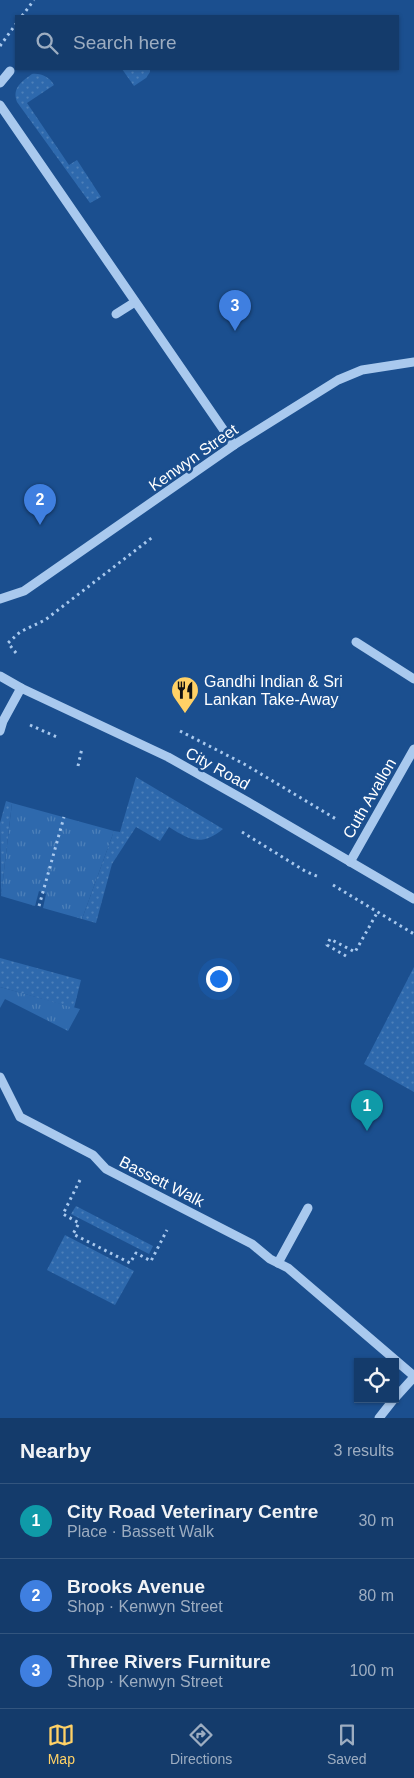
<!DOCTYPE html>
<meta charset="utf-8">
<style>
:root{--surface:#143b6b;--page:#1d4271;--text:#f1f3f6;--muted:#9dadc1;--line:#33557e;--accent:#ffd166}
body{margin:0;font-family:Arial,sans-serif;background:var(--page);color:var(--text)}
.controls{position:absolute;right:15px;bottom:15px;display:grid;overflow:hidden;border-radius:0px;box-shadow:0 1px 4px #0004}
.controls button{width:45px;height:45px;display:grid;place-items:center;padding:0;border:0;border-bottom:1px solid var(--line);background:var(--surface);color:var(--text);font:25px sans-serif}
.you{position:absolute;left:218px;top:978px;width:18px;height:18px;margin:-12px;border:4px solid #fff;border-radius:50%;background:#1a73e8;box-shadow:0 0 0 8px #1a73e833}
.badge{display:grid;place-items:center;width:32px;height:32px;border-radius:50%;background:var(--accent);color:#fff;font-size:16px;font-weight:700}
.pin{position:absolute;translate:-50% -41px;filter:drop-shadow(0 1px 2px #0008)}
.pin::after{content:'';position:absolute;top:26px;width:18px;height:15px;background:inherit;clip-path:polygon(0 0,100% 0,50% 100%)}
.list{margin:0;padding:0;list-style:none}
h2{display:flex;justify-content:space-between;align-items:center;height:65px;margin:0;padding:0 20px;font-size:21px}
h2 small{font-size:16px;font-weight:400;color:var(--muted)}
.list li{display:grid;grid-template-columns:32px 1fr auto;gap:15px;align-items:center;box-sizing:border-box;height:75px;padding:0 20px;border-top:1px solid var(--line)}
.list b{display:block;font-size:19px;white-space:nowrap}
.list p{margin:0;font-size:16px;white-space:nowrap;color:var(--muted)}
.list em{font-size:16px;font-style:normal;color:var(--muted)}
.icon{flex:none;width:28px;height:28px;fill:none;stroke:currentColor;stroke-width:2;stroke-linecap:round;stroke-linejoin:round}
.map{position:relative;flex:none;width:414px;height:1418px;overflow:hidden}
.search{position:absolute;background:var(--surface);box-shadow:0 1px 4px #0004;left:15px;right:15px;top:15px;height:55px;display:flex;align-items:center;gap:12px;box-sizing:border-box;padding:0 18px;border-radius:0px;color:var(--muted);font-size:19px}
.sheet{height:290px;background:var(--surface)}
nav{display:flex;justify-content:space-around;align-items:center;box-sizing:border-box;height:70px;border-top:1px solid var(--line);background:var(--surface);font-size:14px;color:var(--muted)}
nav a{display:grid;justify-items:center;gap:2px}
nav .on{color:var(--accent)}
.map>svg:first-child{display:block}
</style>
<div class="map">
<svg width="414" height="1418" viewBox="0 0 414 1418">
<defs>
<pattern id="grass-tufts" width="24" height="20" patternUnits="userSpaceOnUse" patternTransform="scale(1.25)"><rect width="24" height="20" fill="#2e69ad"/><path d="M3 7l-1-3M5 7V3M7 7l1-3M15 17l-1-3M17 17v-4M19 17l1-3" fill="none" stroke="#4d80b9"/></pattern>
<pattern id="park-dots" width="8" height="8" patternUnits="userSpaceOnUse" patternTransform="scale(1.25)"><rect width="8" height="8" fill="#2e69ad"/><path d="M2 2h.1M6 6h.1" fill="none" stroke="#4d80b9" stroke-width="1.8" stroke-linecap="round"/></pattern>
</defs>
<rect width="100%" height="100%" fill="#1b4f8f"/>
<g fill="url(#grass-tufts)">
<path d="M12,803L114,831L82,919L43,908L46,894L39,891L35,906L1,896Z"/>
<path d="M0,987L80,1009L68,1031L5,999L0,1008Z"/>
</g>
<g fill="url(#park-dots)">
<path d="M122,69H150V72L146,78L134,86Z"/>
<path d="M32,74C42,73 49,77 54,85L27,103L69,165L77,160L101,197L90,203L17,102C12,88 21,82 32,74Z"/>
<path d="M136,777L223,829C201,847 190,840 169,827L160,841L136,827L112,864L96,923L82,919L114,831L120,832Z"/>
<path d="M6,801L12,803L1,896L0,823Z"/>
<path d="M0,958L81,980L74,1008L0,987Z"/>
<path d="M414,967V1092L364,1064Z"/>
<path d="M76,1206L153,1246L149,1254L71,1214Z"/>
<path d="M65,1235L134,1271L115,1305L47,1270Z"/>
</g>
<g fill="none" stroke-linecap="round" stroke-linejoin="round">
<g stroke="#a9c9ee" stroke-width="3" stroke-dasharray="2.5 4" stroke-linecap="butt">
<path d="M22,16L34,0"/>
<path d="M0,46L16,24"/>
<path d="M16,653L8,643L20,632L45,620L154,536"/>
<path d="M30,725L59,738"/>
<path d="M180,731L246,765L336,819"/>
<path d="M78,766L82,748"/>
<path d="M242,832L305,871L319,877"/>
<path d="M333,885L414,934"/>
<path d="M39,906L64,817"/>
<path d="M346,956L327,945L330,939L355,952L377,913"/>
<path d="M80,1180L63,1214L79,1223L73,1234L130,1263L136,1253L151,1261L167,1230"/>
</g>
<g stroke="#a9c9ee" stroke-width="9">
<path d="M0,83L10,71"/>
<path d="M0,105L234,445"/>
<path d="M116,314L135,302"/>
<path d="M0,599L24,591L234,445L338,380L362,370L414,362"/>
<path d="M356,642L414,679"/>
<path d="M0,676L21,688L168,757L248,802L414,899"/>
<path d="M0,731L3,721L21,688"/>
<path d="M350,862L414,749"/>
<path d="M0,1077L20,1117L93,1155L106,1169L252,1244L270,1259L288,1268L414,1376"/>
<path d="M278,1263L308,1208"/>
<path d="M395,1398L414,1377"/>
<path d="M379,1418L394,1399"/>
</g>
</g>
<defs>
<g id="restaurant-pin" transform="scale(1.4375)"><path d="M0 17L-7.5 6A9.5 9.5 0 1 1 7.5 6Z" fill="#ffd166" stroke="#1b4f8f"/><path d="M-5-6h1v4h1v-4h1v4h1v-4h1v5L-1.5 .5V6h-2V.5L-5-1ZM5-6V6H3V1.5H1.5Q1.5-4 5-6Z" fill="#111"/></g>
</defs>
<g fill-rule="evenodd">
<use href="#restaurant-pin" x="185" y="690"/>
</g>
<g text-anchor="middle" stroke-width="5" stroke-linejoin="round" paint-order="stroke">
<g font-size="16" fill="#fff" stroke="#1b4f8f">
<text transform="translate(193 457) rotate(-35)" y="6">Kenwyn Street</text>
<text transform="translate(218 768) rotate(29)" y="6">City Road</text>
<text transform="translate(369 798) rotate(-60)" y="6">Cuth Avallon</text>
<text transform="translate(162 1181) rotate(27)" y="6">Bassett Walk</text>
</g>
<g font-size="16" fill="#fff" stroke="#1b4f8f" text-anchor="start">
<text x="204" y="687">Gandhi Indian &amp; Sri<tspan x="204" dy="18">Lankan Take-Away</tspan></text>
</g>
</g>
</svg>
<div class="controls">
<button><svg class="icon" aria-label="locate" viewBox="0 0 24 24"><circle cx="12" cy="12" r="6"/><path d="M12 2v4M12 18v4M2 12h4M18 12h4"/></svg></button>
</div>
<div class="you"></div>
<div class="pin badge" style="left:367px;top:1131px;background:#0f9aa8">1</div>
<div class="pin badge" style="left:40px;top:525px;background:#3f7fe0">2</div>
<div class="pin badge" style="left:235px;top:331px;background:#3f7fe0">3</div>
<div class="search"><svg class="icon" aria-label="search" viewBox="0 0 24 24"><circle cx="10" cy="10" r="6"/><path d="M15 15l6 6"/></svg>Search here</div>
</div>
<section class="sheet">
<h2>Nearby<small>3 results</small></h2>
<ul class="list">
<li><span class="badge" style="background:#0f9aa8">1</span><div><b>City Road Veterinary Centre</b><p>Place · Bassett Walk</p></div><em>30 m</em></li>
<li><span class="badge" style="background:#3f7fe0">2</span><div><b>Brooks Avenue</b><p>Shop · Kenwyn Street</p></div><em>80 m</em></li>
<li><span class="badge" style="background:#3f7fe0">3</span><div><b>Three Rivers Furniture</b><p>Shop · Kenwyn Street</p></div><em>100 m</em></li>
</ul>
</section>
<nav>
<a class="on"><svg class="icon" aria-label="map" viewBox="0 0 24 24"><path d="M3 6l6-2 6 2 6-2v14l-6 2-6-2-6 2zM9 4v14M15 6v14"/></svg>Map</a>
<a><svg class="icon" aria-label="directions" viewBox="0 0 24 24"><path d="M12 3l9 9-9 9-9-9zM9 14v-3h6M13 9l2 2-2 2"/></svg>Directions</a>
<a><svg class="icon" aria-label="saved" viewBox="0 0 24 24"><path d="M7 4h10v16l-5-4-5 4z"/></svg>Saved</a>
</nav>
